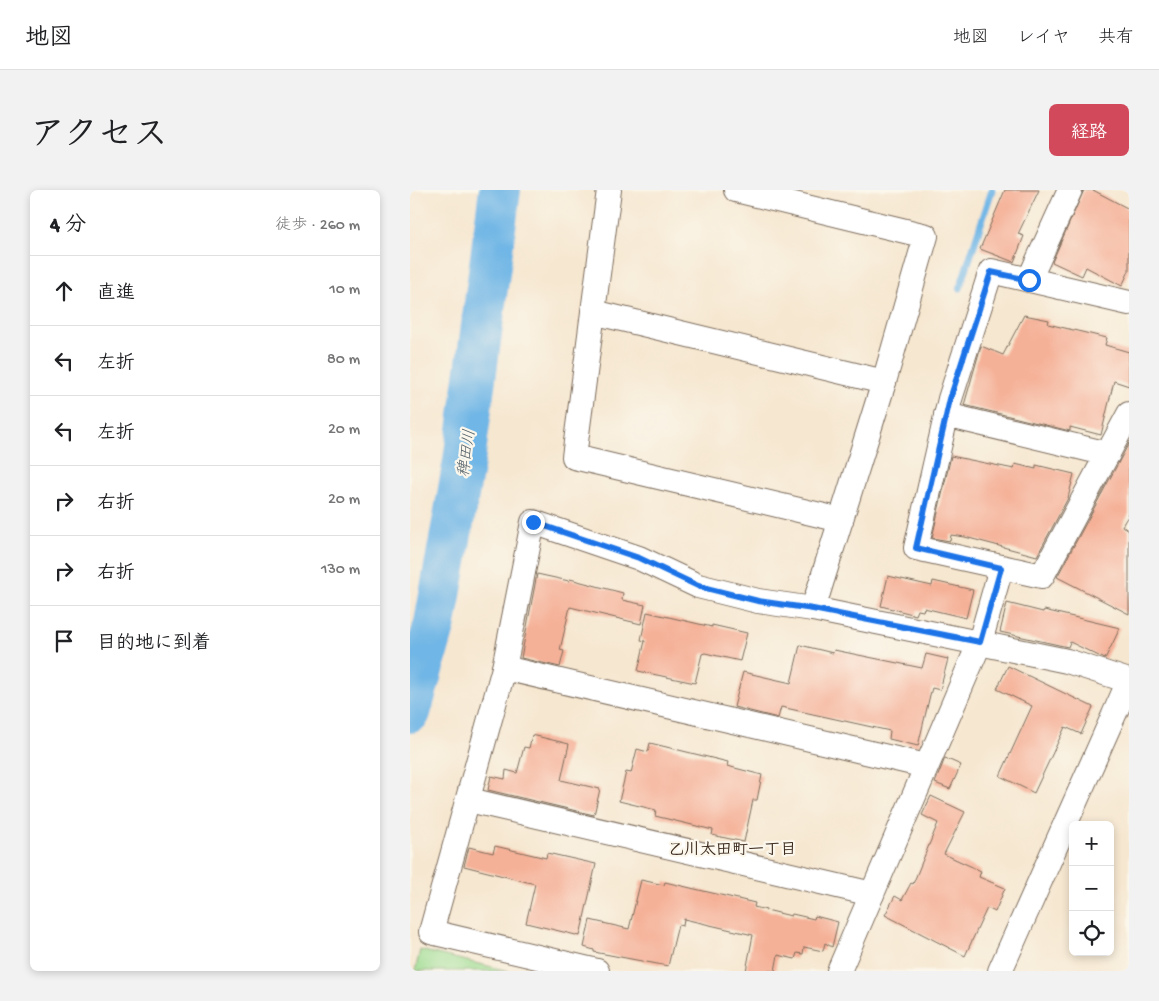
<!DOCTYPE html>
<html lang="ja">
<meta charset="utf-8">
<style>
:root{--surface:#fff;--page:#f2f2f2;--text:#202124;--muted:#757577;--line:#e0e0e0;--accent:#d1495b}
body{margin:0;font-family:"Gochi Hand","Klee One",sans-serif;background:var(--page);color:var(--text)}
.controls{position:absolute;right:15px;bottom:15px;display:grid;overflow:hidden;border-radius:8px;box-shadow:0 2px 8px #0003}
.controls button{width:45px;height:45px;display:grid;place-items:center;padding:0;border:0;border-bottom:1px solid var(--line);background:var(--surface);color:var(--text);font:25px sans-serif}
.stop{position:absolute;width:15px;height:15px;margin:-11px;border:4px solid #1a73e8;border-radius:50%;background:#fff}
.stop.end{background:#1a73e8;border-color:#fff;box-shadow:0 1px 5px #0008}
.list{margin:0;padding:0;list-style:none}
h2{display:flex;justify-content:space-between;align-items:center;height:65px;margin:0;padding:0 20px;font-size:21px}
h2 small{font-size:16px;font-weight:400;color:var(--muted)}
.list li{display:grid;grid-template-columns:32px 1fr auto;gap:15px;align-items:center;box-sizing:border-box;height:70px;padding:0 20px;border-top:1px solid var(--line)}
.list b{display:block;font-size:19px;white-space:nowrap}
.list em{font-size:16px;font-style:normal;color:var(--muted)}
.icon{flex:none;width:28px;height:28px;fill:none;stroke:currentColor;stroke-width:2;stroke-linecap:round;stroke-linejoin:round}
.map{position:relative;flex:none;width:719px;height:781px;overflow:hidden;border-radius:8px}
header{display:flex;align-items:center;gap:30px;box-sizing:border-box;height:70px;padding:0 25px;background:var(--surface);border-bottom:1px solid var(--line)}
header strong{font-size:24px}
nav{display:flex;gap:28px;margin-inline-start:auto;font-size:18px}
.intro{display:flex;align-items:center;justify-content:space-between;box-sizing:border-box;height:120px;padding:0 30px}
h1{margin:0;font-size:35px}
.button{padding:12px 22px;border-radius:8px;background:var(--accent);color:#fff;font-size:18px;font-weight:700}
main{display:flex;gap:30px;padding:0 30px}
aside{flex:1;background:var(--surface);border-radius:8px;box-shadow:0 2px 8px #0003}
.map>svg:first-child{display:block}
</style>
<header>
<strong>地図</strong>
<nav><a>地図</a><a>レイヤ</a><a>共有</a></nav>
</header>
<div class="intro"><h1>アクセス</h1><a class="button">経路</a></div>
<main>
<aside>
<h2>4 分<small>徒歩 · 260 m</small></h2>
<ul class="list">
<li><svg class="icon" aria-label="ahead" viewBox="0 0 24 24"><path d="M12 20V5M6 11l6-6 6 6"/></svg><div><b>直進</b></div><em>10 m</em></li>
<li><svg class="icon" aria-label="left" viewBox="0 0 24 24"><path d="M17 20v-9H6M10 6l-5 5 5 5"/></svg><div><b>左折</b></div><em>80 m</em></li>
<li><svg class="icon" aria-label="left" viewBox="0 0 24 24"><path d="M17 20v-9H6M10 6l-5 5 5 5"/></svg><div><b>左折</b></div><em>20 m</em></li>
<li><svg class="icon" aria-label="right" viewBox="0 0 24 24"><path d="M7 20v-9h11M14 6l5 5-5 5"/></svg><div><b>右折</b></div><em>20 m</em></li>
<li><svg class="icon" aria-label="right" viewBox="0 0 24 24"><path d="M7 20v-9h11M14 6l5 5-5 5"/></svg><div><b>右折</b></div><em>130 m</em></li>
<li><svg class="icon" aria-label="arrive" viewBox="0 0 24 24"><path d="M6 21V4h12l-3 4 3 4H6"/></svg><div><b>目的地に到着</b></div></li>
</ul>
</aside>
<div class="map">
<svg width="719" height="781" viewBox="0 0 719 781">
<rect width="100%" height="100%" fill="#fbf7ec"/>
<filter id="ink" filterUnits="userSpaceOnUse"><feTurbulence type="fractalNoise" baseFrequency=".02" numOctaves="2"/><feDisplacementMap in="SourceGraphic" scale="10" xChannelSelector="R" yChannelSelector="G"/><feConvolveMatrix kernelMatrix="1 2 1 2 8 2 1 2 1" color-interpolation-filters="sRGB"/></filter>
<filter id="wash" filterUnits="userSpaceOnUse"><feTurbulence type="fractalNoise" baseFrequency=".0096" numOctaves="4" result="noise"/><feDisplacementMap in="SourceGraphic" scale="20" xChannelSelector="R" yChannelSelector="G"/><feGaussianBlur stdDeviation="1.12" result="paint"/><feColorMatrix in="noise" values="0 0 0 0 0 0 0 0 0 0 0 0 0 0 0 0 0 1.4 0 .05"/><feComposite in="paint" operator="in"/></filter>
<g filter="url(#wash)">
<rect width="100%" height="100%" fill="#f6e7d0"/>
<path fill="#9ddb90" stroke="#6c8257" d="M10,760L99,781H5Z"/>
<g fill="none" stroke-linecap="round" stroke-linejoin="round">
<path stroke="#70b6e6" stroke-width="7" d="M550,98L582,0"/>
<path stroke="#70b6e6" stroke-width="42" d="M0,522L25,433L54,271L90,0"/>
</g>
<g id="blocks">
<g fill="#f5b198">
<path d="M595,0H629L608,44L614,46L604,72L570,59Z"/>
<path d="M674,0H683L719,19V81L712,96L676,77L672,86L642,72Z"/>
<path d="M614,125L639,130L638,134L697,148L695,155L719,162V196L704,191L691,245L660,237V241L554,215L571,156L593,165Z"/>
<path d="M719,253V324L712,336L719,341V424L647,387Z"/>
<path d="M541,266L604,279L605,274L626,279V275L664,284L658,308L627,366L555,347L541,345L540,351L522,348Z"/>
<path d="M127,384L159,391L160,389L213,403L212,410L235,415L231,434L160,417L150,460L154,461L150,477L111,468Z"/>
<path d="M478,386L522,396L523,391L563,400L556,428L514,418L513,421L508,420L506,425L471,416Z"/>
<path d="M597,413L633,422L634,420L710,438L695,469L660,452L658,457L590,442Z"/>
<path d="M237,422L302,437V435L337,443L330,471L295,463L292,464L285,493L228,481L235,451L231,450Z"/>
<path d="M390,455L423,463L424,460L512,478L516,464L538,469L530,500L522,498L520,505L508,556L479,549L480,541L371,517L368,528L324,517L333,482L381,493Z"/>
<path d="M598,476L683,517L671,544L655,537L624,603L590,586L622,516L587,499Z"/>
<path d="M122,545L159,554L151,590L190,599L184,625L78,600L81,586L95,589L96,580L107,583L114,557L119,558Z"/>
<path d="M240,553L318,572L317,576L352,585L347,610H343L334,652L302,645L303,640L245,626L246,620L209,611L216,582L221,583L227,559L238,562Z"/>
<path d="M535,568L551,575L540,599L525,593Z"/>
<path d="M521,606L555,622L534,664L571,681L569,687L595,698L585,722L577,718L555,766L475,725L485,706L492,710L501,693L503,694L528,633L512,625Z"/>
<path d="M85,656L136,668L137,663L186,674L170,746L116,733L125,694L54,676L59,657L83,663Z"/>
<path d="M231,690L254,695L255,692L345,713L344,717L381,726L382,724L404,729L405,726L428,732L422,757L415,753L413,761L394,757L393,764L387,763L385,769L368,765L365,781H336L343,745L274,729L273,736L268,735L258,776L184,762V760L174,757L180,730L219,739Z"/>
</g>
</g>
</g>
<g filter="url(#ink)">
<use href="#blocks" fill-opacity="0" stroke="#7c6c5c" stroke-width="1"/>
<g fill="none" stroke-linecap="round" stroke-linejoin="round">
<g stroke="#7c6c5c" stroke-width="26">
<g id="minor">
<path d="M199,0L164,267L431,330"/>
<path d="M326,0L516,46L474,192L403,419"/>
<path d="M619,90L660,0"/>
<path d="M719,113L581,81L540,209L506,358L632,386L719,224"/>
<path d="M183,122L474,192"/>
<path d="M536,225L698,264"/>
<path d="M94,478L516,576"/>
<path d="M59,610L462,704"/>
<path d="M187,781L21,742L94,478L123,332L229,368L288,396L348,411L403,419L657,471L719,491"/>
<path d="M429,781L570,452L591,378"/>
<path d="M590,781L719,491"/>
</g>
</g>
<use href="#minor" stroke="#fff" stroke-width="24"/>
</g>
</g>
<g fill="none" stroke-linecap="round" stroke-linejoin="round" filter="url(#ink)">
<path stroke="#1a73e8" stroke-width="6" d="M123,332L229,368L288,396L348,411L403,419L570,452L591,378L506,358L540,209L581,82L619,90"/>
</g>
<g text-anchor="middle" stroke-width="4.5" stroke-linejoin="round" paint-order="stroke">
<g font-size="16" font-style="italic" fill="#4e5b64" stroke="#fbf7ec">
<text transform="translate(55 263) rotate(-82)" y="6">稗田川</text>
</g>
<g font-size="16" font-weight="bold" fill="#3b2a1e" stroke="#fbf7ec">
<text x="322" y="664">乙川太田町一丁目</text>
</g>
</g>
</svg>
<div class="controls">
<button>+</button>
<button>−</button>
<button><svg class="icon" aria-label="locate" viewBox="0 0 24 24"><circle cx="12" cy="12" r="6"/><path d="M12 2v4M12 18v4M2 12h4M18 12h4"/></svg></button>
</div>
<div class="stop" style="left:619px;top:90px"></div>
<div class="stop end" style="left:123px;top:332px"></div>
</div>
</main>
